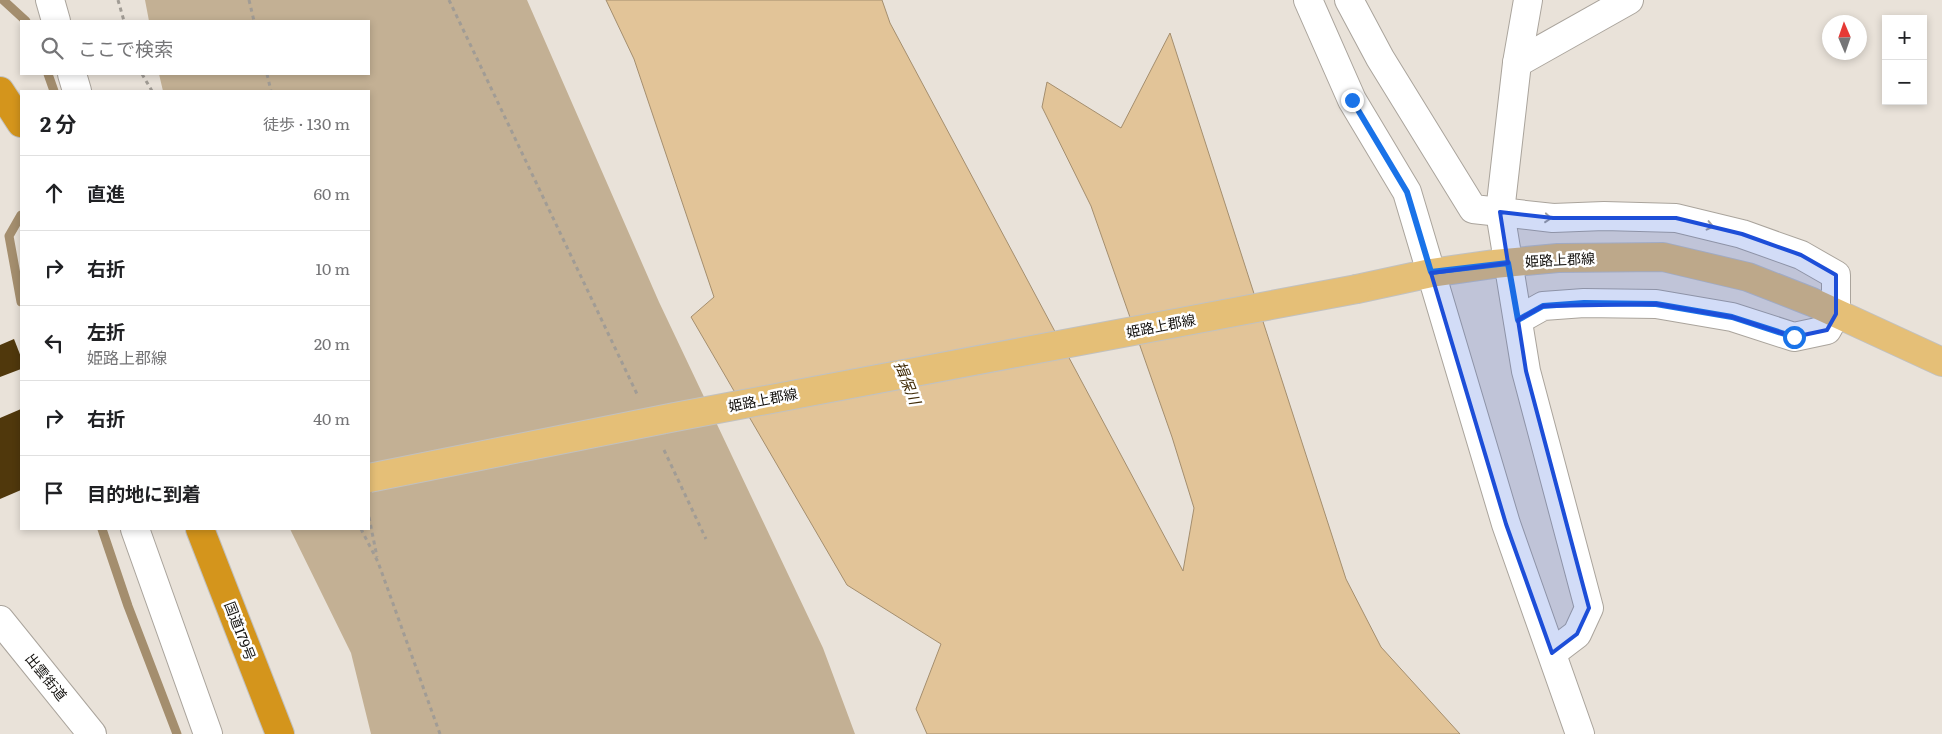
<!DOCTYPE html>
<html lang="ja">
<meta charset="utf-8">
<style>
:root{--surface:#fff;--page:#f2f2f2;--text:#202124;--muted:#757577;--line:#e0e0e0}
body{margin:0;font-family:Literata,"Noto Sans JP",serif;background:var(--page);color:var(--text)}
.controls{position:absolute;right:15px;top:15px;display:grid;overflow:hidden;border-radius:0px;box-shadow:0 2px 8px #0003}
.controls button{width:45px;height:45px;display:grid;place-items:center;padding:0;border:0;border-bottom:1px solid var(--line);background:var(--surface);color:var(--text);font:25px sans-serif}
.compass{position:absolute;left:1822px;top:15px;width:45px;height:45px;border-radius:50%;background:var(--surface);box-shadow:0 2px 8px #0003;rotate:358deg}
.stop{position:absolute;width:15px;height:15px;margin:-11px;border:4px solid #1a73e8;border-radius:50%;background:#fff}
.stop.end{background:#1a73e8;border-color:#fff;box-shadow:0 1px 5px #0008}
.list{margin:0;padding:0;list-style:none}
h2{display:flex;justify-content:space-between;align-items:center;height:65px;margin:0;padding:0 20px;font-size:21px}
h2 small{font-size:16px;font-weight:400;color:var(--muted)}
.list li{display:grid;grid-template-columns:32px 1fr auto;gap:15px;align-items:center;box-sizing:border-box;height:75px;padding:0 20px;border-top:1px solid var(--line)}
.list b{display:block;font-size:19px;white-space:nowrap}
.list p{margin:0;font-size:16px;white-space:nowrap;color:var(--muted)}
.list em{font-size:16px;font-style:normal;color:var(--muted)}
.icon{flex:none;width:28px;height:28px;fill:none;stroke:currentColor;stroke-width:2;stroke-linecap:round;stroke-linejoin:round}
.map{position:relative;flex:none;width:1942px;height:734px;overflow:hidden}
.search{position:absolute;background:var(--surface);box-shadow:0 2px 8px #0003;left:20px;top:20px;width:350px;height:55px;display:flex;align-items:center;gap:12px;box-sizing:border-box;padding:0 18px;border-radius:0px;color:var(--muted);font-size:19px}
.panel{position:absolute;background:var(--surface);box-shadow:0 2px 8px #0003;left:20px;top:90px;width:350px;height:440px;border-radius:0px}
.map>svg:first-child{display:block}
</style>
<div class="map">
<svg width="1942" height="734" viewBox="0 0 1942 734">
<rect width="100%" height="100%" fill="#e9e2d9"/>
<path fill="#c3b094" d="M145,0H527L659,302L823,648L855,734H371L351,653L290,529H369V91H163L159,74H369V21H149Z"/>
<path fill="#e2c498" stroke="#a48e6e" d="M606,0H882L890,23L1183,571L1194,508L1172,437L1091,206L1042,107L1047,82L1121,128L1170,33L1346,579L1381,647L1460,734H927L916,709L941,644L847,585L691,317L714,297L634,59Z"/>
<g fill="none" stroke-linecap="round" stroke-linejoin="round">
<g stroke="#a48e6e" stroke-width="9">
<path d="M3,0L26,21"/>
<path d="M48,74L54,91"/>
<path d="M21,215L9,236L21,302"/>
<path d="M102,529L128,606L177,734"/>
</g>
</g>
<g fill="#50380c">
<path d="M14,339L21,357V369L0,377V345Z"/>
<path d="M21,409V490L0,499V418Z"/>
</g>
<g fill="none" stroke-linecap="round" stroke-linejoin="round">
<g stroke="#aaa49c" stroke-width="30">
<g id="minor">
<path d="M50,0L56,21"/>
<path d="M1308,0L1352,100L1407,192L1506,524L1580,734"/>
<path d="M1349,0L1380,58L1473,209L1553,218L1604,216L1676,218L1742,234L1801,255L1836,275V314L1827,330L1794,337L1732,317L1656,304L1584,303L1543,306L1518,320"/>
<path d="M1528,0L1517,63L1500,212L1526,371L1589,608L1577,634L1552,653"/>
<path d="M1517,63L1629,0"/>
<path d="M72,74L77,91"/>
<path d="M135,529L208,734"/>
<path d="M0,620L92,734"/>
</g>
</g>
<g stroke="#c1c1c0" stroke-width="30">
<path id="major" d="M1357,289L1431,273L1494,264L1558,258L1663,257L1748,277L1812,302L1942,362"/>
</g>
<g stroke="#c1c1c0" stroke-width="30">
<g id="highway">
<path d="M0,91L21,123"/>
<path d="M200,529L280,734"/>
</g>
</g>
<g stroke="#a19c95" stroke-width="3" stroke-dasharray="4 4" stroke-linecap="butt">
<path d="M118,0L124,21"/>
<path d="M249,0L254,21"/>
<path d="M449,0L637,394"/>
<path d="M142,74L152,91"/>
<path d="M267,74L271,91"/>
<path d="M664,450L706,539"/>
<path d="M369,517L377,557"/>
<path d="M361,529L378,562L440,734"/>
</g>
<use href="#minor" stroke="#fff" stroke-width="28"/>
<use href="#major" stroke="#e5bf77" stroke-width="28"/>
<use href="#highway" stroke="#d4951c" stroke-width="28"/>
<g stroke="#c1c1c0" stroke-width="30" stroke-linecap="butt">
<path id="major-bridge" d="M369,478L675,417L1357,289"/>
</g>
<use href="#major-bridge" stroke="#e5bf77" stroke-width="28"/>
</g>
<defs><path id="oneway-chevron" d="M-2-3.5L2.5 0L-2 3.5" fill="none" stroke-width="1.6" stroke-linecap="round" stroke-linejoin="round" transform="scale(1.25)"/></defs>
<g stroke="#a09f9e">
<use href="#oneway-chevron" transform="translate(1548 218) rotate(5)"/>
<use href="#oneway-chevron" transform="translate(1710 226) rotate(13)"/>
</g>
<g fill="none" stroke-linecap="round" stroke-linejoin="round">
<path stroke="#1a73e8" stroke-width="6" d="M1352,100L1407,192L1431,272L1508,263L1518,320L1543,306L1584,303L1656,304L1732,317L1794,337"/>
</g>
<path fill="#1d4ed8" fill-opacity="0.2" stroke="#1d4ed8" stroke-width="4" stroke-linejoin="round" d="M1500,212L1553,218H1676L1742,234L1801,255L1836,275V314L1827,330L1794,337L1732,317L1656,304L1543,306L1518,320L1526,371L1589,608L1577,634L1552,653L1506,524L1431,273L1508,263Z"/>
<g text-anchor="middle" stroke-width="5" stroke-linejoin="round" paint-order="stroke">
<g font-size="14" fill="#12100d" stroke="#fff">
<text transform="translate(1560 260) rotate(-3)" y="5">姫路上郡線</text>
<text transform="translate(1161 326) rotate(-11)" y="5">姫路上郡線</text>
<text transform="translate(763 400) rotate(-11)" y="5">姫路上郡線</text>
<text transform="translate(240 631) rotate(69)" y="5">国道179号</text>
<text transform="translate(46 677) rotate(51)" y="5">出雲街道</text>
</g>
<g font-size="15" font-style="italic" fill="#402b07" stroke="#fff">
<text transform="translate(907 383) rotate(68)" y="5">揖保川</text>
</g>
</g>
</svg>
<div class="controls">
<button>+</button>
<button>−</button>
</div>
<svg class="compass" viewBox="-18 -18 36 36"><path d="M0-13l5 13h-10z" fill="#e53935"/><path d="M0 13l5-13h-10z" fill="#757577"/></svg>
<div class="stop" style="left:1794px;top:337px"></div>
<div class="stop end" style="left:1352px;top:100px"></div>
<div class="search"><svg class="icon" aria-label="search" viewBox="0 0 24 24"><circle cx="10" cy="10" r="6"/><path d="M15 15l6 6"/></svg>ここで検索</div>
<section class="panel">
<h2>2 分<small>徒歩 · 130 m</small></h2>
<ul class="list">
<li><svg class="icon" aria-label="ahead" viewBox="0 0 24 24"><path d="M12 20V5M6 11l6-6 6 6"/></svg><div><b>直進</b></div><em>60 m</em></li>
<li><svg class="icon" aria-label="right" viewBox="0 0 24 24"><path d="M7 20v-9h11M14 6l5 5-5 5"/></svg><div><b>右折</b></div><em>10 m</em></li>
<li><svg class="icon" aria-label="left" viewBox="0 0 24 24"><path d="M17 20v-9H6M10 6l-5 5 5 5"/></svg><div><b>左折</b><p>姫路上郡線</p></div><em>20 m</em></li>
<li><svg class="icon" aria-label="right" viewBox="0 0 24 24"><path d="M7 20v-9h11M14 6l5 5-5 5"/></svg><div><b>右折</b></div><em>40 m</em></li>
<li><svg class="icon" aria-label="arrive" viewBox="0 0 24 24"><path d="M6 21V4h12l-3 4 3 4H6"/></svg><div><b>目的地に到着</b></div></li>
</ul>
</section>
</div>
